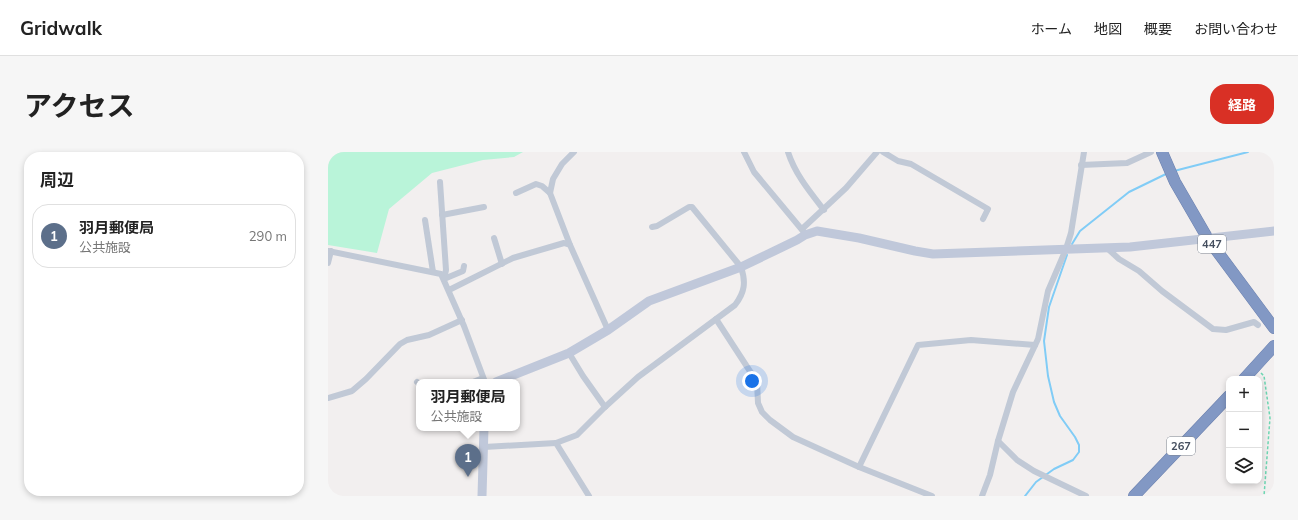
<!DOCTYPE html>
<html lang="ja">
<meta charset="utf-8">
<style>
:root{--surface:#fff;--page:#f6f6f6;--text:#222;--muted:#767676;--line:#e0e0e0;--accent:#d93025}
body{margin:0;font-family:Mulish,"Noto Sans JP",sans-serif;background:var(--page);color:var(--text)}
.controls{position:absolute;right:12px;bottom:12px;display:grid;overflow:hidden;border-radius:8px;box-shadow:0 2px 6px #0003}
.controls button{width:36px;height:36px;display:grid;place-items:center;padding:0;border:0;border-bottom:1px solid var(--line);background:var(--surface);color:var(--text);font:20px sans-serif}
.you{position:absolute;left:424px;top:229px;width:14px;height:14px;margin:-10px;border:3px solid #fff;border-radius:50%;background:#1a73e8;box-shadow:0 0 0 6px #1a73e833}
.badge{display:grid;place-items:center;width:26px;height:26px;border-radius:50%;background:var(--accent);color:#fff;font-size:13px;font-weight:700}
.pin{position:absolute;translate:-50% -33px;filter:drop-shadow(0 1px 2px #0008)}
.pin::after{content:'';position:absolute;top:21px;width:14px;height:12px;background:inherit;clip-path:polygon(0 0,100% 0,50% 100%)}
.popup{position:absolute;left:88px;top:227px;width:104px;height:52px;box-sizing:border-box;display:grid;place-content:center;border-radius:8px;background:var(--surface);filter:drop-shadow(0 1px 3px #0005);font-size:13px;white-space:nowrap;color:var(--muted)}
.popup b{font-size:15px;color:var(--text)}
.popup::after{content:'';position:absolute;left:50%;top:100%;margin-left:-8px;border:8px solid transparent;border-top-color:var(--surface)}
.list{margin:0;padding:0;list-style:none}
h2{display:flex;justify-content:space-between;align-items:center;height:52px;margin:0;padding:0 16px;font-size:17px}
h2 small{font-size:13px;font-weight:400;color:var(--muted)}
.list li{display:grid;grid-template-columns:26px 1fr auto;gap:12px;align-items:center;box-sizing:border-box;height:64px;margin:0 8px 8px;padding:0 8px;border:1px solid var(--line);border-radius:16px}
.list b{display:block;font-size:15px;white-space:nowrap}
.list p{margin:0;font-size:13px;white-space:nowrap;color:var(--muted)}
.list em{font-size:13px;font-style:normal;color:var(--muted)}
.icon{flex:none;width:22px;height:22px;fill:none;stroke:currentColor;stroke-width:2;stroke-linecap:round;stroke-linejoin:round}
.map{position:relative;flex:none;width:946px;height:344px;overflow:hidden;border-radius:16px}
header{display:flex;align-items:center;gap:24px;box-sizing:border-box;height:56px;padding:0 20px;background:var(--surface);border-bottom:1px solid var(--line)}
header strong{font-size:19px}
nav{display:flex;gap:22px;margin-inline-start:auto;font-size:14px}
.intro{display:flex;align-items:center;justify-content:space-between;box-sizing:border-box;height:96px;padding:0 24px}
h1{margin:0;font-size:28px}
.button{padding:10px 18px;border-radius:16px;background:var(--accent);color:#fff;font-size:14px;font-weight:700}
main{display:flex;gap:24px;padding:0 24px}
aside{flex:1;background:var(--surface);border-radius:16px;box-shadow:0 2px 6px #0003}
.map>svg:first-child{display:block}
</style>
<header>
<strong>Gridwalk</strong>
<nav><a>ホーム</a><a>地図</a><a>概要</a><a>お問い合わせ</a></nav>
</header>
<div class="intro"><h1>アクセス</h1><a class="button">経路</a></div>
<main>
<aside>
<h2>周辺<small></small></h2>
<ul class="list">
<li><span class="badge" style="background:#5c6f8a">1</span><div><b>羽月郵便局</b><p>公共施設</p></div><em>290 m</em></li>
</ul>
</aside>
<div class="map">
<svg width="946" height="344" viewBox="0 0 946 344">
<rect width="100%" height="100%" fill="#f2efef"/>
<path fill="#b9f4d9" d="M0,0H195L186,5L155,8L104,21L61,57L49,101L0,93Z"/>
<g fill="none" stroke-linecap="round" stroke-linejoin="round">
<g stroke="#81ccf6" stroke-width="2">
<path d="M846,19L920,0"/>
<path d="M744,92L752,79L801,40L840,21"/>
<path d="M697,344L708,330L726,317L745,308L751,300V293L747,285L732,264L726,250L720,224L716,189L721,155L739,103"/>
</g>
<g stroke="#6d82af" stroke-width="12">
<g id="highway">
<path d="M834,0L847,30L880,87L946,176"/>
<path d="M916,227L946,194"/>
<path d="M806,344L901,244"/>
</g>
</g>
<path stroke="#6dd6b2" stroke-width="1.5" stroke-dasharray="3 2" stroke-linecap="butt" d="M933,221L936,224L942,266L936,344"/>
<g stroke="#c1c9d6" stroke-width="6">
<path d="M416,0L426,20L475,79"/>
<path d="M460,0C467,22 482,40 496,58"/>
<path d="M555,0L570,9L583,12L660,57L655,67"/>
<path d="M753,13L799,11L823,0"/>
<path d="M112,30L118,118L116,127"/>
<path d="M188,41L208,32L214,34L222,41"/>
<path d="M114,63L156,55"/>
<path d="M97,68L105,120"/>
<path d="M474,77L518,36L549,0"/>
<path d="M166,86L174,112"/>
<path d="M242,93L222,41L225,27L234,12L246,0"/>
<path d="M779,96L791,107L811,119L834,139L885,177L898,178L926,170L930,173"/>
<path d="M0,99L113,122L136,174L157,230"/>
<path d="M0,111L3,99"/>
<path d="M116,127L135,119L136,114"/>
<path d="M121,138L185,106L236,91L242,93L280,178"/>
<path d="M388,167L429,230L430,251L434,260L442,268L465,285L531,315"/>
<path d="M241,201L255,224L277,255"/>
<path d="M89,230L91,232"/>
<path d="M145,230L155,226"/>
<path d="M0,246L24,239L38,227L72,192L79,188L101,183L134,168"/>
<path d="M670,289L689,308L706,319L758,344"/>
<path d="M156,295L228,291"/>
<path d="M261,344L228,291L249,283L277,255L310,225L407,153C417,140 418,130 413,115L364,55H361L329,74L324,75"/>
<path d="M604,344L531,315L590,193L643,188L707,193"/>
<path d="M654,344L662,323L670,289L685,240L710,187L720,139L738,97L743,81L756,0"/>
</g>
<g stroke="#c0c8da" stroke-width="9">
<path d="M168,230L241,201L280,178L321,149L413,115L469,88L477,83L489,79L531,86L587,99L605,102L802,95L946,79"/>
<path d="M154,344L156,276"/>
</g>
<use href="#highway" stroke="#8298c4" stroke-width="11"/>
</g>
<g text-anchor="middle" stroke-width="3.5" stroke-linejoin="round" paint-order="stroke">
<g fill="#fff" stroke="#7d848f" stroke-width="1">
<rect x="870" y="83" width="28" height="18" rx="3"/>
<rect x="839" y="285" width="28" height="18" rx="3"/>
</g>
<g font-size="11" font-weight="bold" fill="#454f5f">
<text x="884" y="96">447</text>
<text x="853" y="298">267</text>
</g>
</g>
</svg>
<div class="controls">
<button>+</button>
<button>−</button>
<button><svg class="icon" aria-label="layers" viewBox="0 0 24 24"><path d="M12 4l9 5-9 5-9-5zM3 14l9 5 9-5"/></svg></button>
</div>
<div class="you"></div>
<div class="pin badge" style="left:140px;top:325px;background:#5c6f8a">1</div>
<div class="popup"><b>羽月郵便局</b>公共施設</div>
</div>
</main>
